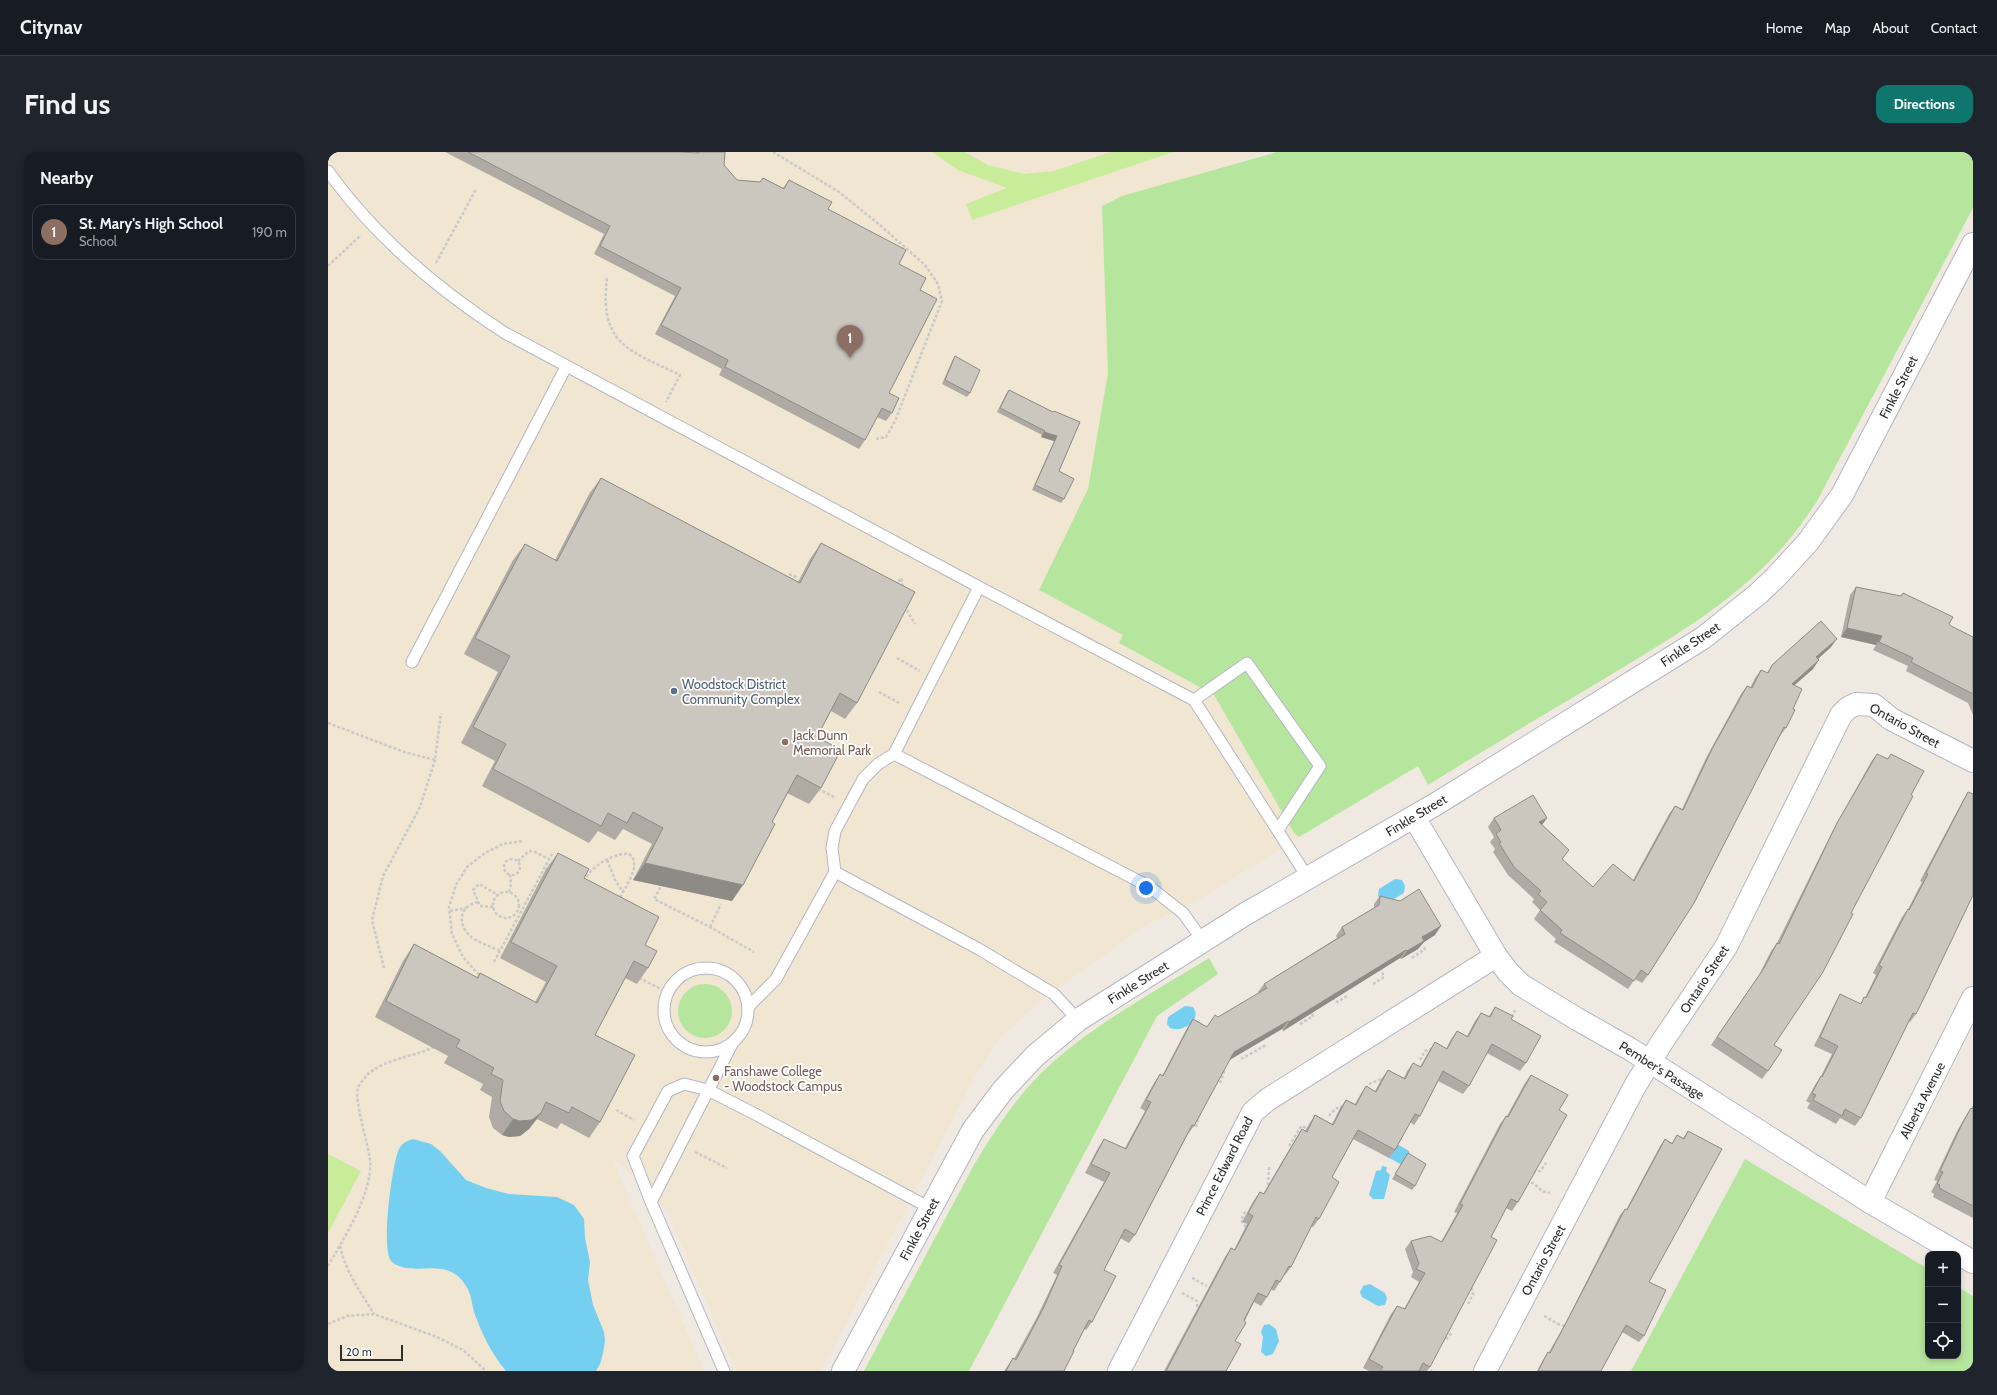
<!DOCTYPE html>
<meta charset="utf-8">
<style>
:root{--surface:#171b24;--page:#20242c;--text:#f1f3f6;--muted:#9ea1a6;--line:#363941;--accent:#0f766e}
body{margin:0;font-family:Cabin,sans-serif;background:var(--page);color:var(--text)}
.controls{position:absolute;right:12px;bottom:12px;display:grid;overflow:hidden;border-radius:8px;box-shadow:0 2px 6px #0003}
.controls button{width:36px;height:36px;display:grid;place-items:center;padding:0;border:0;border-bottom:1px solid var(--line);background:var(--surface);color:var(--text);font:20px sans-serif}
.scale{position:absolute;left:12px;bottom:10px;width:63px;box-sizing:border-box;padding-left:4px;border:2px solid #2e2e2e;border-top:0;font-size:11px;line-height:14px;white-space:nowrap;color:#2e2e2e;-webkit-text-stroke:3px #fff;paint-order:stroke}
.you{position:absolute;left:818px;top:736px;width:14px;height:14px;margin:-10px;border:3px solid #fff;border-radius:50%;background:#1a73e8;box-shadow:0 0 0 6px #1a73e833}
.badge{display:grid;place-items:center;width:26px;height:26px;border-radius:50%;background:var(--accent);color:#fff;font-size:13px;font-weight:700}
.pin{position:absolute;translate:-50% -33px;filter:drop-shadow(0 1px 2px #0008)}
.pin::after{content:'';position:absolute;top:21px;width:14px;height:12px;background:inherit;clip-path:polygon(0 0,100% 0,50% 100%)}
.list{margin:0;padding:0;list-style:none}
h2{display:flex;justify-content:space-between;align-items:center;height:52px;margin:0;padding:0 16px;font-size:17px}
h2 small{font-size:13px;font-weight:400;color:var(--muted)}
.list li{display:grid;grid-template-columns:26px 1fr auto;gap:12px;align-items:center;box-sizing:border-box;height:56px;margin:0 8px 8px;padding:0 8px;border:1px solid var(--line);border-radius:12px}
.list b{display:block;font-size:15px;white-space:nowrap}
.list p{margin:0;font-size:13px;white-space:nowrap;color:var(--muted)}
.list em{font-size:13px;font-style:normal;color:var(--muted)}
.icon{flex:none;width:22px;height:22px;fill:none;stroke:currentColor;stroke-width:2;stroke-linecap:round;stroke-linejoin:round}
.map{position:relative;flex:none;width:1645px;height:1219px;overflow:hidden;border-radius:12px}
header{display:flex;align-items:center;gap:24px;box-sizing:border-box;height:56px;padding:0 20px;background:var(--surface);border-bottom:1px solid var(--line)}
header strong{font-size:19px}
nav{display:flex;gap:22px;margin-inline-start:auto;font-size:14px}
.intro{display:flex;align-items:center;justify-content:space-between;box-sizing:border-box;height:96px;padding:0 24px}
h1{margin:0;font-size:28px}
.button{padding:10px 18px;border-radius:12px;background:var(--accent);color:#fff;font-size:14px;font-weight:700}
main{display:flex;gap:24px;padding:0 24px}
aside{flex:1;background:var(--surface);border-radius:12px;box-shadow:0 2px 6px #0003}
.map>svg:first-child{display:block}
</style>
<header>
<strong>Citynav</strong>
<nav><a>Home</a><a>Map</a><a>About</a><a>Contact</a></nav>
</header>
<div class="intro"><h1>Find us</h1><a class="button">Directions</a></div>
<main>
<aside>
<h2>Nearby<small></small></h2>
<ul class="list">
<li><span class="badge" style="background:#8d6e63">1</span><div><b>St. Mary's High School</b><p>School</p></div><em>190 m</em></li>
</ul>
</aside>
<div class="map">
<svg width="1645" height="1219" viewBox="0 0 1645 1219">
<rect width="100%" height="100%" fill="#efe9e1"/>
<path fill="#f0e6d1" d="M0,0H938L774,54L780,221L760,337L711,438L795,483L791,492L886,543L966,681L971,685L871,748L816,774L710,851L669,889L649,921L493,1219H408L339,1059L285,1005L289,1018L376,1219H0Z"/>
<g fill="#b6e59e">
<path d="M949,0H1645V56L1489,349C1435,435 1359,476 1276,527C1217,562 1158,597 1100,633L1090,614L971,685L966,681L886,543L791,491L795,483L711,438L760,337L780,221L774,54L794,44Z"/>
<path d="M881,806L890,822L829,864L641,1219H536L646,1013C668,976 692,939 724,911C771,869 828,839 881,806Z"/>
<circle cx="377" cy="859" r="27"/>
<path d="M1417,1007L1600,1117V1204H1630V1135L1645,1144V1219H1303Z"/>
</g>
<g fill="#c9ec9a">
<path d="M604,0H637L660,13L696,22L726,19L783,0H845L644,68L638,52L679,36L630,18Z"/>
<path d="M0,1002L33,1019L0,1081Z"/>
</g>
<g fill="#75cff0">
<path d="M1067,727L1074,728L1077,734L1076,741L1059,751L1054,750L1050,744L1051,737Z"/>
<path d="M857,854L865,855C875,869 853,881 842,876L839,872L840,865Z"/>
<path d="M85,987L103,992L112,999L138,1028L158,1036L181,1042L229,1045L246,1053L256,1067L257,1086L262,1110L260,1128L265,1153L276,1180L277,1189L275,1201L272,1212L268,1219H178C163,1201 154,1182 146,1160C144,1152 143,1141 138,1134C119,1102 86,1127 64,1110C52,1101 64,1012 71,997C74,991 79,989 85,987Z"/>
<path d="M1064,989L1081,999L1082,1005L1074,1013L1056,1003Z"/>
<path d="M1054,1014L1059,1015L1058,1019L1062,1023L1056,1047H1045L1041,1043L1048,1019L1053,1018Z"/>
<path d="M1042,1132L1057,1141L1059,1146L1057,1153L1050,1154L1034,1145L1032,1140L1035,1134Z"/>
<path d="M941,1172L948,1177L951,1189L945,1202L938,1204L933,1200L935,1185L933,1180L936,1173Z"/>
</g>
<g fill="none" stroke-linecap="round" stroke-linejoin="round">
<g stroke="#b4b7c1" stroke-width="13">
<g id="service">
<path d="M0,19C47,85 109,137 177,181L651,435L866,548L980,726"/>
<path d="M84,510L238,215"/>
<path d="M866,548L919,511L992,614L950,678"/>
<path d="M566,602L822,735L855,761L875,789"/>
<path d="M507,720L649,796L726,842L750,868"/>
<circle cx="378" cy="858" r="42"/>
<path d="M420,855L448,827L507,720L504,696L507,679L535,627L550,612L566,602L651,435"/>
<path d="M323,1050L404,892"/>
<path d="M396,1219L323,1050L305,1004L340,939L356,932L380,938L427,962L602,1056"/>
</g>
</g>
<g stroke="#b4b7c1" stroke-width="24">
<g id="minor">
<path d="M1086,665L1168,804L1180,820L1193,833L1249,867L1302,897L1542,1050L1645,1110"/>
<path d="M1542,1050L1645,846"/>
<path d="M515,1219L645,978L675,938L707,904L750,868L919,761L1108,652L1375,486L1430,442L1448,425L1480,390L1514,343L1645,92"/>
<path d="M791,1219L925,960L939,948L1168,804"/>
<path d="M1157,1219L1307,934L1334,890L1398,795L1513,563L1520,556L1528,552L1546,553L1563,567L1645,609"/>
</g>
</g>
<g stroke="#c9c9c9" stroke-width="2.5" stroke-dasharray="3 2" stroke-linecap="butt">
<path d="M445,0L511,40L553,74L597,113L610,132L614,149L567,269L558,285L548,287"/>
<path d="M108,111L148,37"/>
<path d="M0,114L33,83"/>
<path d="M279,126C271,192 300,198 352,223L338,250"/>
<path d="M461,422L470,426"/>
<path d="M568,434L573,426L575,436"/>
<path d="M578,453L580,460L587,472"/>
<path d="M569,506L592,519"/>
<path d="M551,540L573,552"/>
<path d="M0,571L76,600L107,608L113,561"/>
<path d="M490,637L508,646"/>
<circle cx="184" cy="715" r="8"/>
<path d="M279,708L288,730L295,739"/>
<path d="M190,709L201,699L207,700L221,707"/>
<path d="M256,729C261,716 286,700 301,702C315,712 297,735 291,747"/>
<path d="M335,731L326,747L382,775L426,800"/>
<path d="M181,740L183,732L182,723"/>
<circle cx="178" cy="753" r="13"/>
<path d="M150,750C132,754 129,770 141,783C148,790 162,794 172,799"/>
<path d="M165,755L152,754L145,738L151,732L170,743"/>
<path d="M122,759L138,756"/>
<path d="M382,775L393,752"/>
<path d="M1084,806L1097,797L1094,794"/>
<path d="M166,810L224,702"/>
<path d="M56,816L44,768L55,724L92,655L107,608"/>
<path d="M151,823L135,805L124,782L121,755L128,733L139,715L157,701L175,692L195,689"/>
<path d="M311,826L339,840"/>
<path d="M1045,832L1056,825L1052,815"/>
<path d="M1004,846L1009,850L1019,844"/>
<path d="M1184,865L1187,858"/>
<path d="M972,872L985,864L982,858"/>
<path d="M913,907L938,893"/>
<path d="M1092,908L1097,899L1102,897L1104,898"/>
<path d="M892,931L897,917"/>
<path d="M1041,932L1056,926"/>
<path d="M288,958L306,968"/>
<path d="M1001,964C1006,958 1009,954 1016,955"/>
<path d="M868,975L871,964"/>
<path d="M961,994L972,976L974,974L978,976"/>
<path d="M367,1000L399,1016"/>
<path d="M941,1015L940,1032L943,1033"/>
<path d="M1205,1020L1212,1019L1218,1011"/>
<path d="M1198,1032L1205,1031L1214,1039L1222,1041"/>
<path d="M918,1075L913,1068L918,1058"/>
<path d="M12,1094C19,1123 31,1137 46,1162"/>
<path d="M0,1114C16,1086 45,1041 42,1008C40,991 26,949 30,936C31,932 37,926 39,923C56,907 85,905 106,895"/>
<path d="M864,1126L879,1134"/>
<path d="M854,1141L869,1149V1155L872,1157"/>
<path d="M1140,1152L1145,1142L1144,1137L1141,1135"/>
<path d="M1216,1164L1232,1173L1239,1174"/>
<path d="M0,1172L19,1164L46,1162L109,1185L135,1198L158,1219"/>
<path d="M1114,1188L1117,1189L1124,1180"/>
<path d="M1103,1219L1104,1218"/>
</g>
<use href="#service" stroke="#fff" stroke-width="11"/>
<use href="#minor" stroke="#fff" stroke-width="22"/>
</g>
<g fill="#afaba4">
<path d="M117,0H352L366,1L367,0H397L396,13L409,28L432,30L435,26L455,36L461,28L571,112L592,138L561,241L564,261L558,269L549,265L537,288L531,297L391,223L394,217L327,182L347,144L266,102L276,82Z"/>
<path d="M627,204L642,241L639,245L614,232L624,209Z"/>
<path d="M681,238L725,260L752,270L731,319L736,347L733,351L704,338L726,289L713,285L714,283L669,260L678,242Z"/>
<path d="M273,326L470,430L482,407L493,391L529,551L517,567L503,559L489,585L493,636L481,652L459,641L404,749L305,728L324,692L295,677L287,688L270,679L261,691L154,634L167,609L133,591L170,520L136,502L185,408L197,392L227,408L261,342Z"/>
<path d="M1528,435L1572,444L1575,441L1623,474L1645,485V563L1640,551L1578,519L1580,514L1545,498L1548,493L1513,485L1522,443Z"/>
<path d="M1503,495L1490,507L1485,517L1467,533L1465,557L1458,576L1452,584L1320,823L1314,831L1307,827L1300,837L1226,790L1228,787L1206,767L1212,758L1204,750L1206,747L1180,723L1165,700L1167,697L1162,690L1166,685L1160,675L1166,666H1219L1214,673L1235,708L1265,735L1305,728L1341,662L1347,654L1354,657L1378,606L1413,542L1419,534L1422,536L1427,526L1433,518L1439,521L1444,513Z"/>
<path d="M1549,602L1559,607L1563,602L1446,893L1440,919L1434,927L1383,893L1430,825L1443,799L1449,791L1504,680L1543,610Z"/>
<path d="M1640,640L1588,862L1582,870H1580L1533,966L1527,974L1512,966L1508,972L1479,956L1482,951L1478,949L1487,933L1493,924L1504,902L1486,894L1507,851L1512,842L1532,852L1537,846L1548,823L1545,821L1574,765L1580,757L1594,730L1592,729L1635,648Z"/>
<path d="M230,701L256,726L317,793L320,816L309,832L297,826L267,883L272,970L261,986L233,971L229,977L209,967L201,977L192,984L181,985L174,983L165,976L161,965L164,945L152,938L155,932L116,911L120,904L47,865L75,809L86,792L149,825L152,821L207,850L218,830L172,806L218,717Z"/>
<path d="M1052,744L1107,783L1096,790L1090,797L1073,807L1072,806L955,879L954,877L902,907L866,974L860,982L807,1083L801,1091L792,1086L776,1118L764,1170L758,1178L756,1177L745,1199L736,1219H676L685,1206L686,1207L709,1165L729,1123L725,1121L776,1030L757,1021L770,996L776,987L797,996L817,959L812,956L826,931L832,922L834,924L859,876L865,867L879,875L890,865L931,841L930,840L936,832L1009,786L1008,784L1014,775L1046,756V752Z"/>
<path d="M1167,855L1183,867L1198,911L1192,919L1159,901L1141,934L1135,942L1110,929L1092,964L1086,973L1082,970L1067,998L1061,1006L1025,987L1004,1025L991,1067L985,1075L983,1074L963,1115L957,1123H956L952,1130L946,1139L943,1137L939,1145L933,1154L926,1150L907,1189L898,1219H836L897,1105L903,1096L906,1098L919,1072L914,1070L926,1048L932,1040L935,1042L968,986L974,977L977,979L981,972L987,963L1004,972L1012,956L1018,948L1027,952L1032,943L1038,934L1047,939L1054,926L1060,918L1076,926L1079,919L1085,911L1092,915L1101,899L1107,890L1118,897L1123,887L1129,879L1139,884L1147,869L1153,861L1161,864Z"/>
<path d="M1203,923L1231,958L1190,1050L1184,1059L1178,1056L1163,1085L1102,1215L1099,1219H1041L1035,1216L1063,1162L1069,1154L1076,1157L1091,1130L1083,1125L1085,1120L1077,1097L1083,1089L1113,1090L1129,1061L1126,1060L1172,972L1178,964H1179L1197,931Z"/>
<path d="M1645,953V1066L1605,1045L1606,1042L1603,1040L1609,1029L1606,1028L1628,981L1637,965L1643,956V957Z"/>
<path d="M1360,979L1321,1130L1316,1184L1311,1190L1294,1180L1273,1219H1209L1216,1206L1220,1200H1221L1236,1174L1292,1063L1297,1057L1298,1058L1332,994L1337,987L1344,991L1349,983L1355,986Z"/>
<path d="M1080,1001L1087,1034L1084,1038L1064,1027Z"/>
</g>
<g fill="#8e8b86">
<path d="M716,280L729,284L726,289L713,285Z"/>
<path d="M1519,476L1554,484L1548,493L1513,485Z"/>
<path d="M1509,487L1503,495L1482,514L1488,505Z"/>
<path d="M1491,508L1485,517L1458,540L1464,532Z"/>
<path d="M1219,666L1213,674L1211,670Z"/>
<path d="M317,711L415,733L404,749L305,728Z"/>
<path d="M1113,774L1107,783L1096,790L1090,797L1073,807L1079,799L1094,785Z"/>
<path d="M1078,798L1072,806L955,879L961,870Z"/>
<path d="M960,869L954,877L900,909L906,900Z"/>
<path d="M213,961L201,977L192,984L181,985L174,983L185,967Z"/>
</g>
<g fill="#cbc7bf" stroke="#8e8b86">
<path d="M140,0H352L371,1V0H397L396,13L409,28L432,30L435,26L456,37L461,28L504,50L500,57L578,98L571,112L598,126L592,138L609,147L561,241L571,246L564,261L554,256L537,288L397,215L400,208L333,173L353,136L272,94L282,74Z"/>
<path d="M627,204L652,218L642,241L617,228Z"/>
<path d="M681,238L725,260L726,259L752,270L731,319L746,327L736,347L707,333L729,284L716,280L717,279L672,256Z"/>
<path d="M273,326L472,431L493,391L587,440L529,551L512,541L489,585L513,598L493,636L469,623L444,670L447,672L415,733L317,711L335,676L305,660L299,671L280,661L273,674L165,617L178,592L145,575L182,504L147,486L197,392L229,409Z"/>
<path d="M1528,435L1573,444L1575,441L1625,465L1621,472L1623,474L1645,485V542L1583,510L1585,506L1551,490L1554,484L1519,476Z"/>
<path d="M1493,469L1509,487L1488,505L1491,508L1464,532L1474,537L1465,557L1467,558L1458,576L1456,575L1366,751L1320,823L1313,818L1306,829L1232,781L1234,778L1212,758L1219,750L1210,742L1213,739L1186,715L1171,691L1173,690L1168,682L1173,678L1166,666L1205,643L1219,666L1211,670L1241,698L1234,707L1265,735L1285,712L1306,729L1347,654L1355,658L1384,597L1419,534L1424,536L1433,518L1440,521L1444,513Z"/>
<path d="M1549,602L1560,607L1563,602L1596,619L1583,643L1585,644L1523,761L1525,762L1495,820L1446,893L1454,898L1440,919L1389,885L1436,816L1449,791L1451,792L1509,671Z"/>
<path d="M1640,640L1645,642V743L1595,848L1588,862L1585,861L1533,966L1517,957L1514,964L1485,948L1488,943L1484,941L1493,924L1494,925L1510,894L1492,885L1512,842L1533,852L1536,845L1538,846L1554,815L1551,813L1580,757L1581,758L1600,722L1598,721Z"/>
<path d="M230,701L261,717L256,726L331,765L317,793L329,799L320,816L306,809L267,883L307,903L272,970L244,955L241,961L218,950L213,961L204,968L192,969L185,967L176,959L172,949L175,928L163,922L166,916L128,895L132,888L58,849L86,792L150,826L152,821L209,851L229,814L183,790Z"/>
<path d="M1091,737L1113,774L1094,785L1096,789L1079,799L1078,798L961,870L960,869L906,900L866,974L864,973L807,1083L797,1077L776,1118L788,1124L764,1170L761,1168L745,1199H746L736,1219H678L685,1206L688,1208L715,1157L734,1114L731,1113L782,1021L763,1012L776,987L798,997L823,950L818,948L832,922L835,924L865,867L879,875L887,863L890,865L939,836L936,832L1017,782L1014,775L1051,753L1052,744L1072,749Z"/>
<path d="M1167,855L1185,864L1183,867L1213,884L1198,911L1164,892L1141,934L1115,919L1092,964L1087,962L1067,998L1030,978L1004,1025L1011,1030L991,1067L988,1065L963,1115L961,1114L952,1130L948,1128L939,1145L930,1141L916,1168L918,1171L907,1189L913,1192L898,1219H838L903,1096L907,1098L925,1064L920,1061L932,1040L936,1042L974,977L979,980L987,963L1005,973L1018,948L1028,953L1038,934L1048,940L1060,918L1077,927L1085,911L1093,915L1107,890L1119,897L1129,879L1140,885L1153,861L1162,865Z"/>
<path d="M1203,923L1240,943L1231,958L1239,963L1190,1050L1183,1047L1163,1085L1169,1088L1102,1215L1095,1211L1091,1219H1052L1055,1215L1041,1207L1069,1154L1077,1157L1097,1121L1088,1117L1091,1112L1083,1089L1102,1084L1114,1090L1135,1053L1132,1052L1178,964L1180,965Z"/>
<path d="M1643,956L1644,957L1645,956V1054L1611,1036L1612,1033L1609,1032L1615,1020L1612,1019L1634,972Z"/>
<path d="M1360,979L1394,997L1321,1130L1338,1138L1316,1184L1298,1173L1273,1219H1210L1220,1200L1222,1201L1240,1167L1297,1057L1299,1058L1337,987L1344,992L1349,983L1356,987Z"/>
<path d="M1080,1001L1098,1012L1087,1034L1067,1022Z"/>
</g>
<circle fill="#5c6f8a" stroke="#fff" stroke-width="1.5" cx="346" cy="539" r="4"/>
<g fill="#8d6e63" stroke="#fff" stroke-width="1.5">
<circle cx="457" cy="590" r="4"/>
<circle cx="388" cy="926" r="4"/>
</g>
<g text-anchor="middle" stroke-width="3.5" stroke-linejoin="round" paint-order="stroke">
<g font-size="13" fill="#2e2e2e" stroke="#fff">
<text transform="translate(1570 235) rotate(-63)" y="5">Finkle Street</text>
<text transform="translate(1362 492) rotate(-34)" y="5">Finkle Street</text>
<text transform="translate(1577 573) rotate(29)" y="5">Ontario Street</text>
<text transform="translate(1088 663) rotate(-31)" y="5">Finkle Street</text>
<text transform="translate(1376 827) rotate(-57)" y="5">Ontario Street</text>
<text transform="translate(810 830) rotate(-32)" y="5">Finkle Street</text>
<text transform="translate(1334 918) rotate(32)" y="5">Pember's Passage</text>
<text transform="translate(1594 948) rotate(-63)" y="5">Alberta Avenue</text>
<text transform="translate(896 1014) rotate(-63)" y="5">Prince Edward Road</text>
<text transform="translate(591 1077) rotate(-62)" y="5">Finkle Street</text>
<text transform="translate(1215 1108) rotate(-62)" y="5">Ontario Street</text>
</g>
<g font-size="13" fill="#4e5e75" stroke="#fff" text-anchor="start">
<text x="354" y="537">Woodstock District<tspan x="354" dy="15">Community Complex</tspan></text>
</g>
<g font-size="13" fill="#785e54" stroke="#fff" text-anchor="start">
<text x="465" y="588">Jack Dunn<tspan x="465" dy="15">Memorial Park</tspan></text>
<text x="396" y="924">Fanshawe College<tspan x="396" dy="15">- Woodstock Campus</tspan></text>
</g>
</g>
</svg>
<div class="controls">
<button>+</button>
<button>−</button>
<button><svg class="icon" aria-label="locate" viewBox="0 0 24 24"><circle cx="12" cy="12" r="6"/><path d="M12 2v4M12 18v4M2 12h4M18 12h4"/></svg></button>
</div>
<div class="scale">20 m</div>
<div class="you"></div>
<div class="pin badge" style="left:522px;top:206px;background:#8d6e63">1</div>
</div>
</main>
